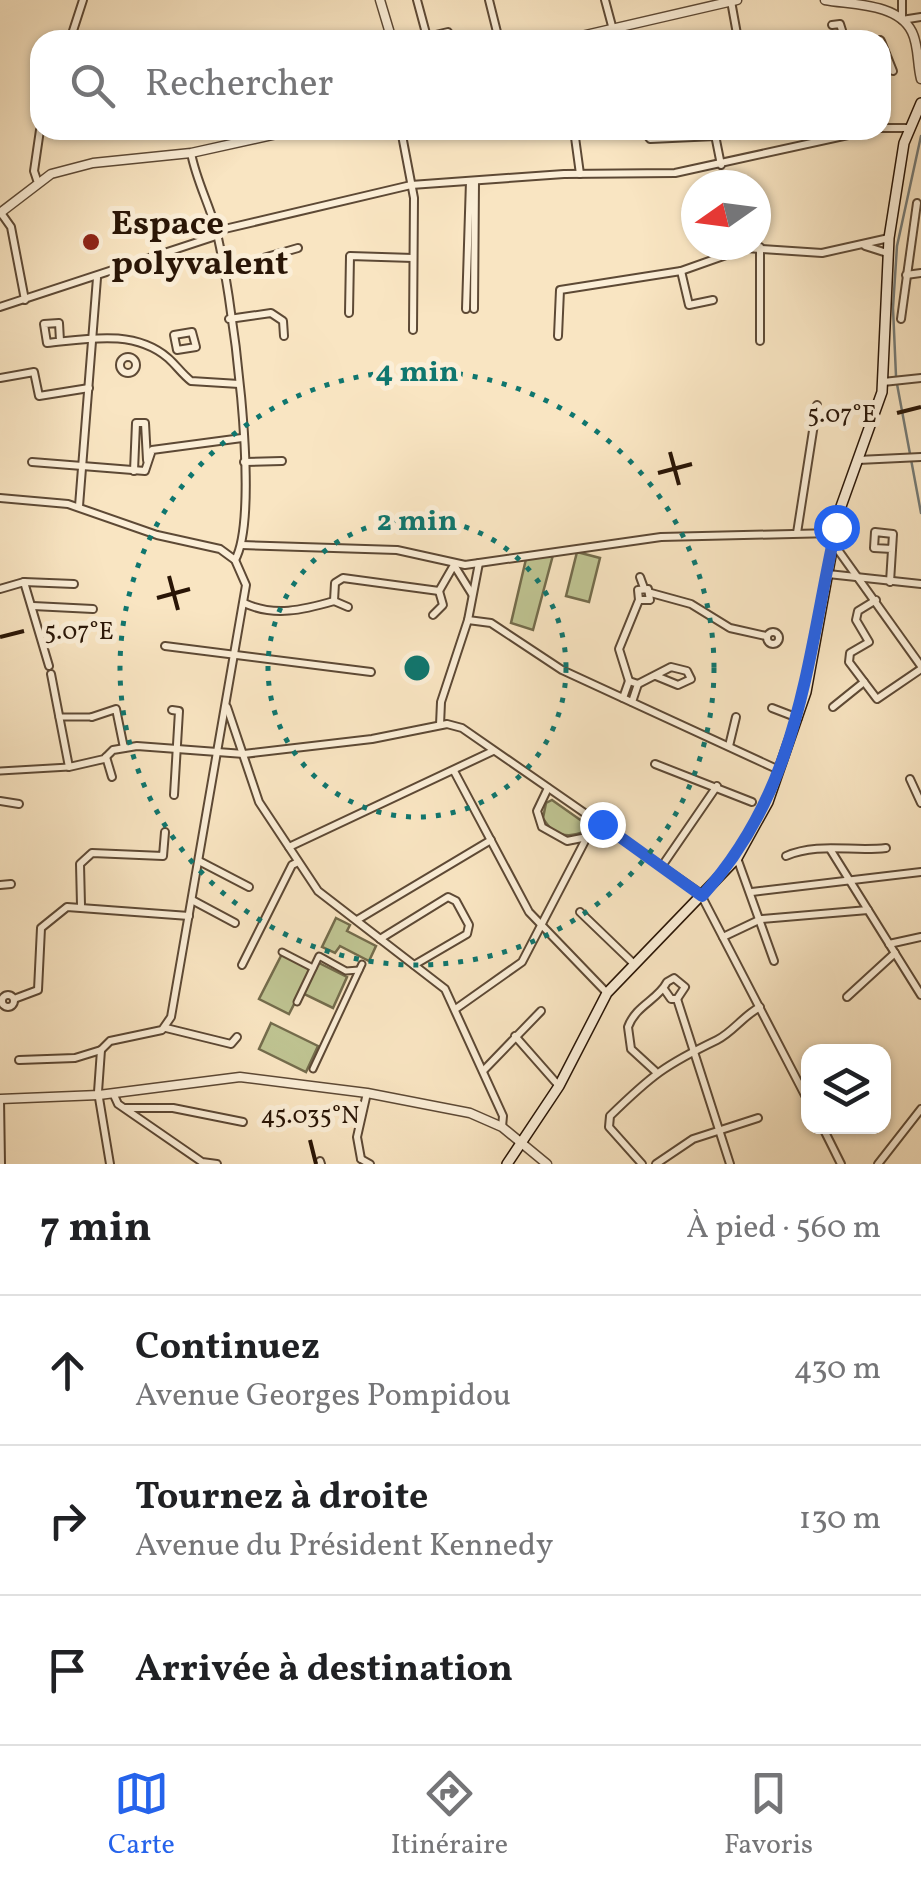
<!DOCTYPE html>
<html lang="fr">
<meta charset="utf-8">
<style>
:root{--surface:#fff;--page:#f6f6f6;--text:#202124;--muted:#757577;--line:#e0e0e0;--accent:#2563eb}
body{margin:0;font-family:Vollkorn,serif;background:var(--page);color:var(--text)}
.controls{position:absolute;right:30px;bottom:30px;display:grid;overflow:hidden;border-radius:20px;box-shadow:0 2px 8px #0004}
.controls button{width:90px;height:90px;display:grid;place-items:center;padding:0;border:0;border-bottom:2px solid var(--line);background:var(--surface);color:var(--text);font:50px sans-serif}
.compass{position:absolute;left:681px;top:170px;width:90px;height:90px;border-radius:50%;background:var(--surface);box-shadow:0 2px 8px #0004;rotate:256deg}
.stop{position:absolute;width:30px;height:30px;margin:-22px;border:8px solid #2563eb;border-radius:50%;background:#fff}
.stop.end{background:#2563eb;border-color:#fff;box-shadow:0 2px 10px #0008}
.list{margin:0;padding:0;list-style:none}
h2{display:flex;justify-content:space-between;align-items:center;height:130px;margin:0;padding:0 40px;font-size:42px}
h2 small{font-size:32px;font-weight:400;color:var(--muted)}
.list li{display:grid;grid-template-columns:65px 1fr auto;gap:30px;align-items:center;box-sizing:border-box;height:150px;padding:0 40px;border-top:2px solid var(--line)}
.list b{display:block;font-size:38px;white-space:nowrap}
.list p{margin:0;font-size:32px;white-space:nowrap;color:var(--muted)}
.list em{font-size:32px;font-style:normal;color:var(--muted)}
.icon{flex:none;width:55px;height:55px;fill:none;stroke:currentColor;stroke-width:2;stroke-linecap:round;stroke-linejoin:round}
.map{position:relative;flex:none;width:921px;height:1164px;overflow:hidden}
.search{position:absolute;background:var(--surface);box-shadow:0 2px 8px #0004;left:30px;right:30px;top:30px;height:110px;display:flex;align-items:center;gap:25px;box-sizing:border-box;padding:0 35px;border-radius:30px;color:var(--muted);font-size:38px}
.sheet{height:580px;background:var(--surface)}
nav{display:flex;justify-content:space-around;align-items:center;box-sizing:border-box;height:140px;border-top:2px solid var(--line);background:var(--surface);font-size:28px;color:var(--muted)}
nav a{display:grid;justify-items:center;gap:5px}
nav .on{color:var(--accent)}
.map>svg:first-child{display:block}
</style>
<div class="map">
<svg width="921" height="1164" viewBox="0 0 921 1164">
<rect width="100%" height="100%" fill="#f9e5c2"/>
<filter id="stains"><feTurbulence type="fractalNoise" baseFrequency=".002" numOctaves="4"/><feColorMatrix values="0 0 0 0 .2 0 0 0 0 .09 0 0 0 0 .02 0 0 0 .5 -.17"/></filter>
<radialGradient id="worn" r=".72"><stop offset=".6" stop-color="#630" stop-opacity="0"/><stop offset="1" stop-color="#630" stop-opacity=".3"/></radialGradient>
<g fill="#bfc492" stroke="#746c4c" stroke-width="2.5">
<path d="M577,552L600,558L589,602L566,596Z"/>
<path d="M553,555L533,630L511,623L526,559Z"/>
<path d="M552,800L589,826L586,831C568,839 553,836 543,818L546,803Z"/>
<path d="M336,918L350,925L347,931L376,946L369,961L340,946L335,953L322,947Z"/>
<path d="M282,954L312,969L289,1014L259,999Z"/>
<path d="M317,962L347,977L333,1008L302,993Z"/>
<path d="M271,1023L318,1046L306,1072L259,1049Z"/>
</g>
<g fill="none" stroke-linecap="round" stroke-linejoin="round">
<g stroke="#737975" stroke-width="2.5">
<path d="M896,376L893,308L897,246L921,136"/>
<path d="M897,384L921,513"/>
</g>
<g stroke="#5d4935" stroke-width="9">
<g id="pedestrian">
<path d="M59,717H92"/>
<path d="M0,771L69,767"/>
<path d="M282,952L313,968"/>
<path d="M297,1002L319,956L346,971L359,970"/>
<path d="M313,1069L362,964"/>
</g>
</g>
<g stroke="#5d4935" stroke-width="10">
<g id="minor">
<path d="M417,0L427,37L448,32L452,40"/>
<path d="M489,0L499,40"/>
<path d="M605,0L612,26"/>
<path d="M902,0V20L921,17"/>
<path d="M731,1L737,34"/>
<path d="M832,25L840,24L845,40"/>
<path d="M70,40L83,0"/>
<path d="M865,40H880"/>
<path d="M881,41L893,71"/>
<path d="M881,128H908"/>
<path d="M401,130L414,198L413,330"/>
<path d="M574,130L580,174"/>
<path d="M643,130L650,139L716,136L739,130"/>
<path d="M714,130L721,165"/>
<path d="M191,153C196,179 208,202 215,226C231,285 262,512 235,560"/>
<path d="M37,180L34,171L40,130"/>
<path d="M1,213L11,227L25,300"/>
<path d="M216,231L411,185L564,174L675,173L871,130"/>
<path d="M865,246L887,253"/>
<path d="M222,270L298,248"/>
<path d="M681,271L689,305L713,300"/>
<path d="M906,275L921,273"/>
<path d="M0,307L216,236"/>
<path d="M466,309L470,181"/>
<path d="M474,309L475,181"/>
<path d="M349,313L350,256L413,258"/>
<path d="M229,319L271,313L283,321L284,336"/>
<path d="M901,319L917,203"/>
<path d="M192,332L196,347L177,350L174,335Z"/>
<path d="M558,336L560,290L681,271L746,248L822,253L889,238"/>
<path d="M60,341L59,323L44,324L47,343C88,339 134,329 168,358C176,365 182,374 191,381L239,384"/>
<path d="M760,341V247"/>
<circle cx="128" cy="365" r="8"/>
<path d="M0,378L34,372L39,396L89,388"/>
<path d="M883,382L921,378"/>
<path d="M858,460L921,457"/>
<path d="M32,462L145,471L152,450L242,438"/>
<path d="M244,462L282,461"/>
<path d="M134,471L136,423H145L147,460"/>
<path d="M0,498L68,504L157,535L220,549L235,560L246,585L171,1017L162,1030L110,1041L101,1050L98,1092L110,1164"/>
<path d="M79,506L97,278"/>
<path d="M797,533L817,405"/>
<path d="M833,543L921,666"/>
<path d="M242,545L397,550L465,565L661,537L834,533"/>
<path d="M828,574L921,584"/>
<path d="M640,577L644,588"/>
<path d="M24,582L74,584"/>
<path d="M890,582L893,534L875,532L874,548L892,549"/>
<path d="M0,589L24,582L49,666"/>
<path d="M439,591L454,565L472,594"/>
<path d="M651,593L691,604L730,628L766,636"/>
<path d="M876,600L858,611L856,620L869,642L850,653L849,662L877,699L921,669"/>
<path d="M334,601L348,607"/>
<path d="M244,603C274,617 303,610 334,601L335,583L343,578L439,591"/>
<path d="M33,606L93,609"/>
<path d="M433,615L443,605L439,591"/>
<path d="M468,620L491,623L562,670L779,770"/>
<circle cx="773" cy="638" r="6"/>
<path d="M165,646L371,672"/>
<path d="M51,674L69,767L104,759L113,750L137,746L244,754L372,739L447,724L462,728L700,893L808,1101"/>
<path d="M629,681L619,649L639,600L638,590L648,589L650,600H639"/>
<path d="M638,684L671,667L687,671L691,679L678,685L656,676"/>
<path d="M623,698L629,681L638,684L632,702"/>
<path d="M227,707L259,802L318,891L445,989L503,1116L502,1127"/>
<path d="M833,707L864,682"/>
<path d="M772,708L798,718"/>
<path d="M172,710L179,711L174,795"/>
<path d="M92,717L116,709L124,748"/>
<path d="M440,725L441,702L468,620L479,563"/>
<path d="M729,746L736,717"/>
<path d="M106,757L112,777"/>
<path d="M655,764L752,802"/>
<path d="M454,771L529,912L607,993"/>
<path d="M910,779L921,803"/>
<path d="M548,788L537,811L542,827L567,841L587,837"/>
<path d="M0,801L19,804"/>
<path d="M289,847L493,751"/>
<path d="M830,849L921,995"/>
<path d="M786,856C818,842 852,852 886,848"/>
<path d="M737,858L774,961"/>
<path d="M199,861L249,887"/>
<path d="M662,866L717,786"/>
<path d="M0,885L11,884"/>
<path d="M752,892L921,872"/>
<path d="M192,900L235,923"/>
<path d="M81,905L80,864L92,853L163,856L165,832"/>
<path d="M580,912L632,962"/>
<path d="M357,920L491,840"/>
<path d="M723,937L761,919L868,910"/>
<path d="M380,939L448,897L456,901L469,925L467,934L414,965"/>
<path d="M889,944L921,937"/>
<path d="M242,965L292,865L298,862"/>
<circle cx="8" cy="1001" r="6"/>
<path d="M847,997L895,953"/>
<path d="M14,999L38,990L41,928L67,907L189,916"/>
<path d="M677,999L730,1164"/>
<path d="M457,1008L522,962L587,837L602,824"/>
<path d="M166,1028L231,1044L237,1037"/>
<path d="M515,1036L559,1086"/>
<path d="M19,1060L75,1058L101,1050"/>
<path d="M483,1071L541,1011"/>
<path d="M655,1071L631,1049L628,1027C636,1005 658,1000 667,982L674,978L685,987L677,999H671L664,989"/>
<path d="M113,1093L118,1104L202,1162L217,1164"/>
<path d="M0,1099L1,1164"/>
<path d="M125,1108H173L243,1122"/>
<path d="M822,1126L841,1164"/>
<path d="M361,1159L357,1137L367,1093"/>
<path d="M361,1159L370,1164"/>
<path d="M320,1161L321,1164"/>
<path d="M642,1164L609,1127L610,1116C652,1075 665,1065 717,1040C733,1032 743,1016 760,1007"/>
<path d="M656,1164L693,1139L758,1118"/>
<path d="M878,1164L921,1109"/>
</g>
</g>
<g stroke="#5d4935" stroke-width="11">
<g id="tertiary">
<path d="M380,0L392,40"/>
<path d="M825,0C852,5 898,3 912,32C919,46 917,64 921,79"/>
<path d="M564,40L737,0"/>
<path d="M0,213L51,174L93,163L191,153L295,130"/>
<path d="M0,1099L99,1095L240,1077L367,1093L470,1113L502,1127L547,1164"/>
</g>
</g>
<g stroke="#291506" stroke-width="12">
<path id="secondary" d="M507,1164L559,1086L607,993L737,858L768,802L806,692L839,512L882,392L889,238L904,143L921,103"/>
</g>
<use href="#pedestrian" stroke="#fbeed7" stroke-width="5"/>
<use href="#minor" stroke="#fbeed7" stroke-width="6"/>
<use href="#tertiary" stroke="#fbeed7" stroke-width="8"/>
<use href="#secondary" stroke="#fbeed7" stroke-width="9"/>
</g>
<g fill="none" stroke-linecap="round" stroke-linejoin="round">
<path stroke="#2563eb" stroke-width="12" d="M602,824L702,896C800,788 806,663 836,527"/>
</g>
<path fill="none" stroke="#291506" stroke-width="4" d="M897,413L921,407M670,452L679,485M658,473L692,464M169,576L178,610M157,598L190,589M0,637L24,631M310,1140L316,1164"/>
<g fill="none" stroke="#0f766e" stroke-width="5" stroke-dasharray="5 10">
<circle cx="417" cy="668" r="149"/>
<circle cx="417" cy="668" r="297"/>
</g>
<circle fill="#8f2418" stroke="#fbeed7" stroke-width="4" cx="91" cy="242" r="10"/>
<g text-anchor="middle" stroke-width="10" stroke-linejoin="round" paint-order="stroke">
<g font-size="35" font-weight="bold" fill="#291506" stroke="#fbeed7" text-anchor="start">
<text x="111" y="234">Espace<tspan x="111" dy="40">polyvalent</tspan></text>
</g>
</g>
<g font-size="25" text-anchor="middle" fill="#291506" stroke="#fbeed7" stroke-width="10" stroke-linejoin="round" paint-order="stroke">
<text x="842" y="422">5.07°E</text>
<text x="79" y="639">5.07°E</text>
<text x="310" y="1123">45.035°N</text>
</g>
<circle cx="417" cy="668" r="15" fill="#0f766e" stroke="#fbeed7" stroke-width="5"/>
<g font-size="30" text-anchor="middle" font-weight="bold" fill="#0f766e" stroke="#fbeed7" stroke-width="10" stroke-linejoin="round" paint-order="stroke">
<text x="417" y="381">4 min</text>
<text x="417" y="530">2 min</text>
</g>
<rect width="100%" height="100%" filter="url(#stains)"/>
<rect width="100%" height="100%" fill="url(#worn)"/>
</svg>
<div class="controls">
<button><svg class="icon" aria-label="layers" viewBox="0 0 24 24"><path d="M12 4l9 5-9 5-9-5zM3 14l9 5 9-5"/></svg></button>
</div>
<svg class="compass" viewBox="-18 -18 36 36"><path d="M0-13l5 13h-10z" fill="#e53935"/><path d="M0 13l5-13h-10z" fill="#757577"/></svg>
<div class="stop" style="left:836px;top:527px"></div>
<div class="stop end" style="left:602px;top:824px"></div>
<div class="search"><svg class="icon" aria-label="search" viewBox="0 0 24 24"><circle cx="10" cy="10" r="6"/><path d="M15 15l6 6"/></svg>Rechercher</div>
</div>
<section class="sheet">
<h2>7 min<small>À pied · 560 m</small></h2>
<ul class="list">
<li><svg class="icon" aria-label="ahead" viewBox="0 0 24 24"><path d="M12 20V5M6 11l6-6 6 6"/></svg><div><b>Continuez</b><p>Avenue Georges Pompidou</p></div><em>430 m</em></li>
<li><svg class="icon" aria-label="right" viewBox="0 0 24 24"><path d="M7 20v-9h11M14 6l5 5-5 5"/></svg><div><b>Tournez à droite</b><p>Avenue du Président Kennedy</p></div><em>130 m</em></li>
<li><svg class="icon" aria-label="arrive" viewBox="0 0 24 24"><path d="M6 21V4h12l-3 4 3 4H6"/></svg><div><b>Arrivée à destination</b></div></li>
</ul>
</section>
<nav>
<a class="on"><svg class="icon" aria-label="map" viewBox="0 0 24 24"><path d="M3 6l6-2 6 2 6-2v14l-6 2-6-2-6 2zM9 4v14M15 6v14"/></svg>Carte</a>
<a><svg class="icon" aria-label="directions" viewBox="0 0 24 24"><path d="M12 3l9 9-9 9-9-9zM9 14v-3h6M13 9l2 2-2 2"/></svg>Itinéraire</a>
<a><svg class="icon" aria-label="saved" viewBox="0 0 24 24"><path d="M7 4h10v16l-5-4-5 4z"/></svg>Favoris</a>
</nav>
